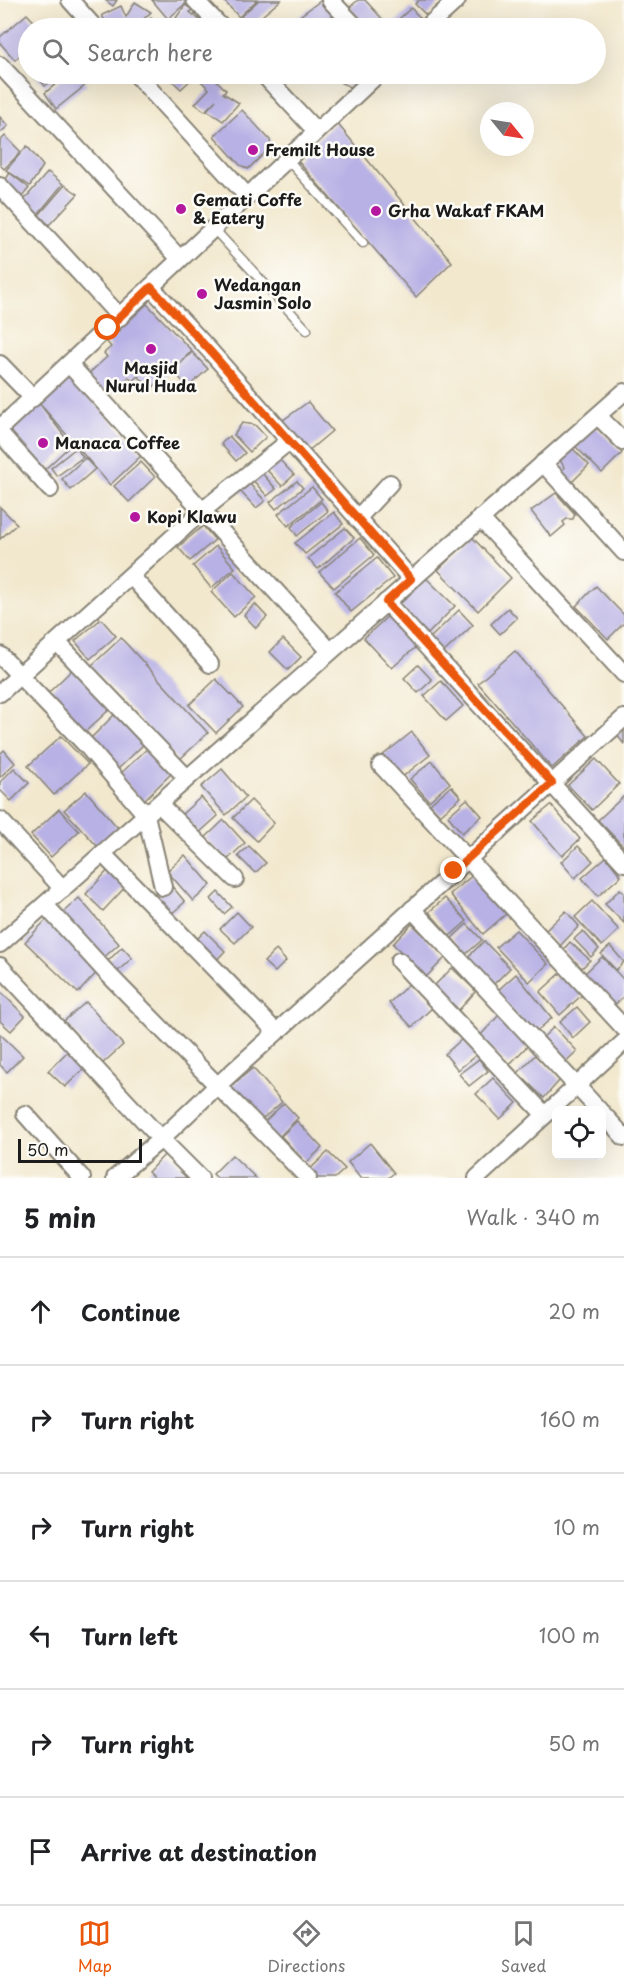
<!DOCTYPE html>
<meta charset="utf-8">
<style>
:root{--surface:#fff;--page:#f2f2f2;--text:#202124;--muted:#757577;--line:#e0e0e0;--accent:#ea580c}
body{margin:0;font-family:"Playpen Sans",sans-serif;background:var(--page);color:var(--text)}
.controls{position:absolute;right:18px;bottom:18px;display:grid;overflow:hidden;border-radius:9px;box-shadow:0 6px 24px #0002}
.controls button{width:54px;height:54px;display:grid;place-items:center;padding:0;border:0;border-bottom:2px solid var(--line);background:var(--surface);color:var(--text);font:30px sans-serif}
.compass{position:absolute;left:480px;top:102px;width:54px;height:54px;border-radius:50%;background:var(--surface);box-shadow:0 6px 24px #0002;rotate:120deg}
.scale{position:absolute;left:18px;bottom:15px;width:124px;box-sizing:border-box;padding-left:6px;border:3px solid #1c1c1c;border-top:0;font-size:16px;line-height:21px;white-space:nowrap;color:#1c1c1c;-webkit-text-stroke:4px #fdfcf7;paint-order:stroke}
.stop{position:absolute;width:18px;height:18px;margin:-14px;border:4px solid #ea580c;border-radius:50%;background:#fff}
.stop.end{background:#ea580c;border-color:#fff;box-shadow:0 2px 6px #0008}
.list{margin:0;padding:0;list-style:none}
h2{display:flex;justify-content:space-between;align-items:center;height:78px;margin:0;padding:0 24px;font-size:26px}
h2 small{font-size:20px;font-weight:400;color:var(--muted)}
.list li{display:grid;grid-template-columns:39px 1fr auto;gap:18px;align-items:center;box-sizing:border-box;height:108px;padding:0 24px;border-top:2px solid var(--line)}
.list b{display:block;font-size:22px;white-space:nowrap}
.list em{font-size:20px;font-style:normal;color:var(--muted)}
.icon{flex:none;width:33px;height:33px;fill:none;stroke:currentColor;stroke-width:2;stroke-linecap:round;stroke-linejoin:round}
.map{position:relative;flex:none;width:624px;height:1178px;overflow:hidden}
.search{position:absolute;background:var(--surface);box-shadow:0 6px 24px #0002;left:18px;right:18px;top:18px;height:66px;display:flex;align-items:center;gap:15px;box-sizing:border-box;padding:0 21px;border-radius:33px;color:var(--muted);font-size:22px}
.sheet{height:726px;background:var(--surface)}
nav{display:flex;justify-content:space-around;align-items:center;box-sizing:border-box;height:84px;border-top:2px solid var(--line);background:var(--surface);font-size:16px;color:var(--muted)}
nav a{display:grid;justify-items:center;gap:3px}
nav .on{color:var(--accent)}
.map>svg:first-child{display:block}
</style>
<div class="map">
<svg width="624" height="1178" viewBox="0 0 624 1178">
<rect width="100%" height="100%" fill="#fdfcf7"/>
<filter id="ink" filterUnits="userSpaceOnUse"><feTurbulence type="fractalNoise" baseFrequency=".0167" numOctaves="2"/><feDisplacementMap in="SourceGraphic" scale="12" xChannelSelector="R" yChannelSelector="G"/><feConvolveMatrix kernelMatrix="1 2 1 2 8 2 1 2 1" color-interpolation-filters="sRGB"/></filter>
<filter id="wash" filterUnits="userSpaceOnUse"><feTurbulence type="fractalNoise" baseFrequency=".008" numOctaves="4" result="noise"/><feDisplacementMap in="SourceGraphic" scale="24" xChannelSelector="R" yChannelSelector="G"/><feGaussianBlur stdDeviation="1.35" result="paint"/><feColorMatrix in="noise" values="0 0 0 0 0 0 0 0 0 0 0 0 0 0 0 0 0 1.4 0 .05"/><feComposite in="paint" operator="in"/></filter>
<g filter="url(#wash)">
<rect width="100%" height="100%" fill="#f2e8ce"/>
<g id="blocks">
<g fill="#b8b1e5">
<path d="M105,0H117L113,6Z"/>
<path d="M152,0H183L186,3L168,19Z"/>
<path d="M223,0H257L239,17Z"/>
<path d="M259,0H281L250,26L241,16Z"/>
<path d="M358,0H365L386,23L380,28H367L349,8Z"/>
<path d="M419,0H439L441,2L427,16L415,4Z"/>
<path d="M320,1L327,4L343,25V28H294L296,26L293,21Z"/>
<path d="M135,2L151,12L134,28H108L102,15L121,6L126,17Z"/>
<path d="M185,5L192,9L190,12L202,22L196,28L183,24L176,18Z"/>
<path d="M411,8L423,21L415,28H389Z"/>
<path d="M27,14L40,28H28V48L15,60L0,43V37Z"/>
<path d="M151,18L160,27L158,28H140Z"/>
<path d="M35,74H60L45,86Z"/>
<path d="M68,74H79L87,84L56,109L45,93Z"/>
<path d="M165,74H197L181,89Z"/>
<path d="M200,74H210L226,90L223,93L239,103L223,121L207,110L216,100L205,111L195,104L209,89L197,77Z"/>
<path d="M334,74H367L351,87L341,83Z"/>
<path d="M242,110L270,140L271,147L248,169L240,165L214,136Z"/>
<path d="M0,117L8,126L0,133Z"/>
<path d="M336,122L452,262L416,297L297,160Z"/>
<path d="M5,136L21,152L4,169L0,165V141Z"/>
<path d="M27,146L43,166L30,186L6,170Z"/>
<path d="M48,172L63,184L38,214L23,201Z"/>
<path d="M10,173L29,188L21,198L4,182Z"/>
<path d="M65,185L78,194L49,225L39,215Z"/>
<path d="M147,304L192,351L151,389L138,376L132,381L129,377L105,399L85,377L107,357L104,353L111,347L107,342Z"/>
<path d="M192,352L208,369L188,387L173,371Z"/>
<path d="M66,372L143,454L110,485L40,404L71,445L44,470L5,431Z"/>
<path d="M308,402L332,431L307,452L282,421Z"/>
<path d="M242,423L255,425L266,437L250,452L234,435Z"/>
<path d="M595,426L622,453L602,473L575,446Z"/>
<path d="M229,436L245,453L236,461L221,444Z"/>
<path d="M571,447L589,465L571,483L561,473L564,467L559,458Z"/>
<path d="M76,448L83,457L57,476L51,468Z"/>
<path d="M85,458L95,469L71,490L62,479Z"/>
<path d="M278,458L294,475L282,486L266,469Z"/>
<path d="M141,462L155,477L129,502L114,486Z"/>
<path d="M261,472L276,489L267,496L252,479Z"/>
<path d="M297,481L303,488L276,509L270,502Z"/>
<path d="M249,483L265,501L256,508L240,491Z"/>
<path d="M312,487L322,499L288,526L278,514Z"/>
<path d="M556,493L575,514L573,519H567L563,522L565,525L551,537L531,511Z"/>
<path d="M321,502L328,511L297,536L291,527Z"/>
<path d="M0,507L17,524L0,539Z"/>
<path d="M334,512L343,524L305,554L295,543Z"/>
<path d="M203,526L215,540L190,561L178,547Z"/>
<path d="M345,528L354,538L318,569L308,558Z"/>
<path d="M472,537L511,578L478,611L438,570Z"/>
<path d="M360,538L374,555L334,588L319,572Z"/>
<path d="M216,546L235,568L211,588L193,566Z"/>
<path d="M377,558L393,578L351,612L335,592Z"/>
<path d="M233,572L256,597L234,617L211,592Z"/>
<path d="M426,578L455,606L428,634L399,605Z"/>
<path d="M596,586L624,615V623L608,639L576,606Z"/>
<path d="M255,604L267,617L256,628L244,615Z"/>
<path d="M508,608L517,618L500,634L491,624Z"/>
<path d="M459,610L473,625L443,653L429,639Z"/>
<path d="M389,615L417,646L392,668L364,638Z"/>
<path d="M101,619L116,636L90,659L75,641Z"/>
<path d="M121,638L208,733L178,761L91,666Z"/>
<path d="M283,639L301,657L288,670L270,652Z"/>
<path d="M515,651L588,736L552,768L478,683Z"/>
<path d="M418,665L432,680L418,693L404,678Z"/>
<path d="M74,668L111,708L84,733L48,693Z"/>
<path d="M216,679L243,707L216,733L189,705Z"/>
<path d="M441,681L463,706L446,721L424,696Z"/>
<path d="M117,712L146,742L116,771L88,741Z"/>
<path d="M624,729V744L617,735Z"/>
<path d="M412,732L430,755L401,778L383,755Z"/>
<path d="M61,736L88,764L54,795L28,766Z"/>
<path d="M150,746L173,772L142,802L119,775Z"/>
<path d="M4,750L15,763L0,777V754Z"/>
<path d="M596,759L619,784L592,810L568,785Z"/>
<path d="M432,761L450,783L429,801L410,779Z"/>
<path d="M14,768L29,783L11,801L0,790V782Z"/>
<path d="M222,769L246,797L226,815L201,787Z"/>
<path d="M451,786L461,797L440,815L430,804Z"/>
<path d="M86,791L118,828L98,847L64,810Z"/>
<path d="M624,796V847L598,820Z"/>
<path d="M201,797L218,816L199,833L182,814Z"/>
<path d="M467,799L482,816L462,833L448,816Z"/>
<path d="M251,800L274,823L257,841L233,818Z"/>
<path d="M551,805L580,839L562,856L532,821Z"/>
<path d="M59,809L79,831L51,857L31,835Z"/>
<path d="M224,820L245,843L227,860L205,838Z"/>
<path d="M249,846L266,863L255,873L238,856Z"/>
<path d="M578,846L593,861L575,878L561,862Z"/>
<path d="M185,855L211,885L193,901L167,871Z"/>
<path d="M606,857L621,876L598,896L582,878Z"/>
<path d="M111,867L128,884L103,911L86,894Z"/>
<path d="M473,875L506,914L483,934L450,894Z"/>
<path d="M171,885L185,902L170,915L155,899Z"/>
<path d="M620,889L624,893V923L605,904Z"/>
<path d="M218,892L232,907L224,914L211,899Z"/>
<path d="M79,898L119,944L100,961L60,915Z"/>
<path d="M445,898L467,921L450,936L429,912Z"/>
<path d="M592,901L619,930L602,946L575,917Z"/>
<path d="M566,911L579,926L559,947L545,931Z"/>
<path d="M237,912L251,927L235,943L220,929Z"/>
<path d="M47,919L100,969L78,993L25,942Z"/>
<path d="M412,924L446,957L426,977L393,944Z"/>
<path d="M467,924L482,940L466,954L452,938Z"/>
<path d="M516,930L548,964L529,982L496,947Z"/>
<path d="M205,931L225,951L213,964L193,943Z"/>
<path d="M583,931L599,949L591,957L574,939Z"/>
<path d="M484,941L510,968L492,986L466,959Z"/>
<path d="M570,942L590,960L582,968L563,950Z"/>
<path d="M610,946L624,962L616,970L601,954Z"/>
<path d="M122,947L132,958L117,972L107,962Z"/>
<path d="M276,950L286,961L275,972L264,962Z"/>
<path d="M602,957L624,980V996L613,1007L583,975Z"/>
<path d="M452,968L476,991L459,1010L434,986Z"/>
<path d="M562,972L582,995L560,1015L540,992Z"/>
<path d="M516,974L552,1018L533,1034L496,992Z"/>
<path d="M411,982L434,1006L412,1027L389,1003Z"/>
<path d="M0,991L25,1016L11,1031L0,1021Z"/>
<path d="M86,1002L123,1045L102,1064L64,1021Z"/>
<path d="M577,1007L590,1022L573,1038L560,1022Z"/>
<path d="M499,1015L530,1043L509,1065L479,1037Z"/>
<path d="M554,1027L577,1051L563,1064L541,1039Z"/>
<path d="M0,1034L23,1056L7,1072L0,1065Z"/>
<path d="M462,1039L476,1055L458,1070L445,1054Z"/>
<path d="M68,1051L85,1068L65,1087L48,1071Z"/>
<path d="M535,1055L560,1080L544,1098L518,1073Z"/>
<path d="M479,1059L488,1071L469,1086L459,1074Z"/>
<path d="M253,1068L282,1102L259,1122L230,1087Z"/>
<path d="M493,1078L517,1103L500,1119L476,1094Z"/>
<path d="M284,1103L298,1118L276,1140L261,1125Z"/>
<path d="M297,1121L322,1148L306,1163L281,1136Z"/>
<path d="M370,1143L394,1173L388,1178H360L348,1162Z"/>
<path d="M167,1152L194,1178H154L148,1172Z"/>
<path d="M328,1152L345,1169L335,1178H317L309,1170Z"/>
<path d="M232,1155L256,1178H217L213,1174Z"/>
</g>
</g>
</g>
<g filter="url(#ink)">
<use href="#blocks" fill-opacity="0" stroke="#878275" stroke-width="1.5"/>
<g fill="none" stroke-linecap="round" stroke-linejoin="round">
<g stroke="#878275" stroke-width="11">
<g id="lane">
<path d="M287,159L363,243"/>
<path d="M213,228L307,330"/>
</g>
</g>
<g stroke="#878275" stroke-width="20">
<g id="street">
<path d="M70,0L95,28"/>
<path d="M195,0L222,28"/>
<path d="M330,0L357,28"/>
<path d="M426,28L457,0"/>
<path d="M0,65L180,259"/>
<path d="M136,74L247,196"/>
<path d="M263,74L316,131"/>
<path d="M0,186L120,317"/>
<path d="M151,287L211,352L411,579"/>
<path d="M0,364L33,398"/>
<path d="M69,364L330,651"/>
<path d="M598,416L624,442"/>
<path d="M0,428L378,74"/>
<path d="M0,433L50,489"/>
<path d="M543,463L624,552"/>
<path d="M480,518L624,674"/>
<path d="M357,519L390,483"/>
<path d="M131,576L210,664"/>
<path d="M386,602L624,863"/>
<path d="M57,642L187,778"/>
<path d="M0,655L87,746L146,815L163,887"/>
<path d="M0,693L202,511L288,442"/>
<path d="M381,765L624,1028"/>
<path d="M159,804L235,879"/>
<path d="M0,820L63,889"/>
<path d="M103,854L276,1032"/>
<path d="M45,905L107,973L308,1178"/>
<path d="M412,909L599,1110"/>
<path d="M0,944L624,392"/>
<path d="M399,961L545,1115"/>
<path d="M0,966L161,1139L200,1178"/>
<path d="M602,1113L624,1137"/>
<path d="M25,1114L82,1178"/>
<path d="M115,1178L161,1139L218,1085L624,718"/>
<path d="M477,1178L624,1042"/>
</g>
</g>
<use href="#lane" stroke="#fff" stroke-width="8"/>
<use href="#street" stroke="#fff" stroke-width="16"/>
</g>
</g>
<g fill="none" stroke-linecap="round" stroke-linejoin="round" filter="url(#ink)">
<path stroke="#ea580c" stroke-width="8" d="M108,328L151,287L211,352L411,579L386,602L552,783L454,871"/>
</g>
<g fill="#b5179e" stroke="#fdfcf7" stroke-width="2">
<circle cx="253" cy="150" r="6"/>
<circle cx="181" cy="209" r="6"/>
<circle cx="376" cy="211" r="6"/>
<circle cx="202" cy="294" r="6"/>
<circle cx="151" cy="349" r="6"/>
<circle cx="43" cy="443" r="6"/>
<circle cx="135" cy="517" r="6"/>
</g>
<g text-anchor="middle" stroke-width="5" stroke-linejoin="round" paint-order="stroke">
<g font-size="16" font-weight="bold" fill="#1c1c1c" stroke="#fdfcf7" text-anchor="start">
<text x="265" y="156">Fremilt House</text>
<text x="193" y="206">Gemati Coffe<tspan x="193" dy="18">&amp; Eatery</tspan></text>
<text x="388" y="217">Grha Wakaf FKAM</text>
<text x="214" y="291">Wedangan<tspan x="214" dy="18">Jasmin Solo</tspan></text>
<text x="151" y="374" text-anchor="middle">Masjid<tspan x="151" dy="18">Nurul Huda</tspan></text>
<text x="55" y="449">Manaca Coffee</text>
<text x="147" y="523">Kopi Klawu</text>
</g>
</g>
</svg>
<div class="controls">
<button><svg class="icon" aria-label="locate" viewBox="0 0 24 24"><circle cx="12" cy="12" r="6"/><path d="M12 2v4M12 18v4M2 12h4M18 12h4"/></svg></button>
</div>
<svg class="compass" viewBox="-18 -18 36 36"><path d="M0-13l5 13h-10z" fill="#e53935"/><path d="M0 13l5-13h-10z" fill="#757577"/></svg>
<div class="scale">50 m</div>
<div class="stop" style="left:108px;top:328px"></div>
<div class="stop end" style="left:454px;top:871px"></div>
<div class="search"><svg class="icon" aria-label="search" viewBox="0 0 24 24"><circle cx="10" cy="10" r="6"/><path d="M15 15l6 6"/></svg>Search here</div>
</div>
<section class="sheet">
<h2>5 min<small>Walk · 340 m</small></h2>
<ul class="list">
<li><svg class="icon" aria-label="ahead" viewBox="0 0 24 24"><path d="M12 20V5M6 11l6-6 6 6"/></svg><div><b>Continue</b></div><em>20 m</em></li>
<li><svg class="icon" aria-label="right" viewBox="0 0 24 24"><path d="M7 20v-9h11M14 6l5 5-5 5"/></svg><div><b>Turn right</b></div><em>160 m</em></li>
<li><svg class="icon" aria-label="right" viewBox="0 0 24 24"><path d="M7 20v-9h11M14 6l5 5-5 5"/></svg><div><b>Turn right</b></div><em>10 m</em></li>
<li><svg class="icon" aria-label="left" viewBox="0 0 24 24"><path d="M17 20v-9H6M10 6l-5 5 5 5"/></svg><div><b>Turn left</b></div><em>100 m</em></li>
<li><svg class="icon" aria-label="right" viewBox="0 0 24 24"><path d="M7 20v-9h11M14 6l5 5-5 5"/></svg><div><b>Turn right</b></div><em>50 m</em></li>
<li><svg class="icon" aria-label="arrive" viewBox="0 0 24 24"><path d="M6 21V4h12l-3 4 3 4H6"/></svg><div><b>Arrive at destination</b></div></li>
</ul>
</section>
<nav>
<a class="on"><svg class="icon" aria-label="map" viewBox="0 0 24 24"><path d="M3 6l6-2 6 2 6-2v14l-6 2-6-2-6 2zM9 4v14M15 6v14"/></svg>Map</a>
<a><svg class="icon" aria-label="directions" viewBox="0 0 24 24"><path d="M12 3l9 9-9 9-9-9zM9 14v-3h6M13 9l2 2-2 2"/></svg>Directions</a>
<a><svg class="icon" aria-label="saved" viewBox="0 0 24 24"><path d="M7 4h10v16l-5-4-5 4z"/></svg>Saved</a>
</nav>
